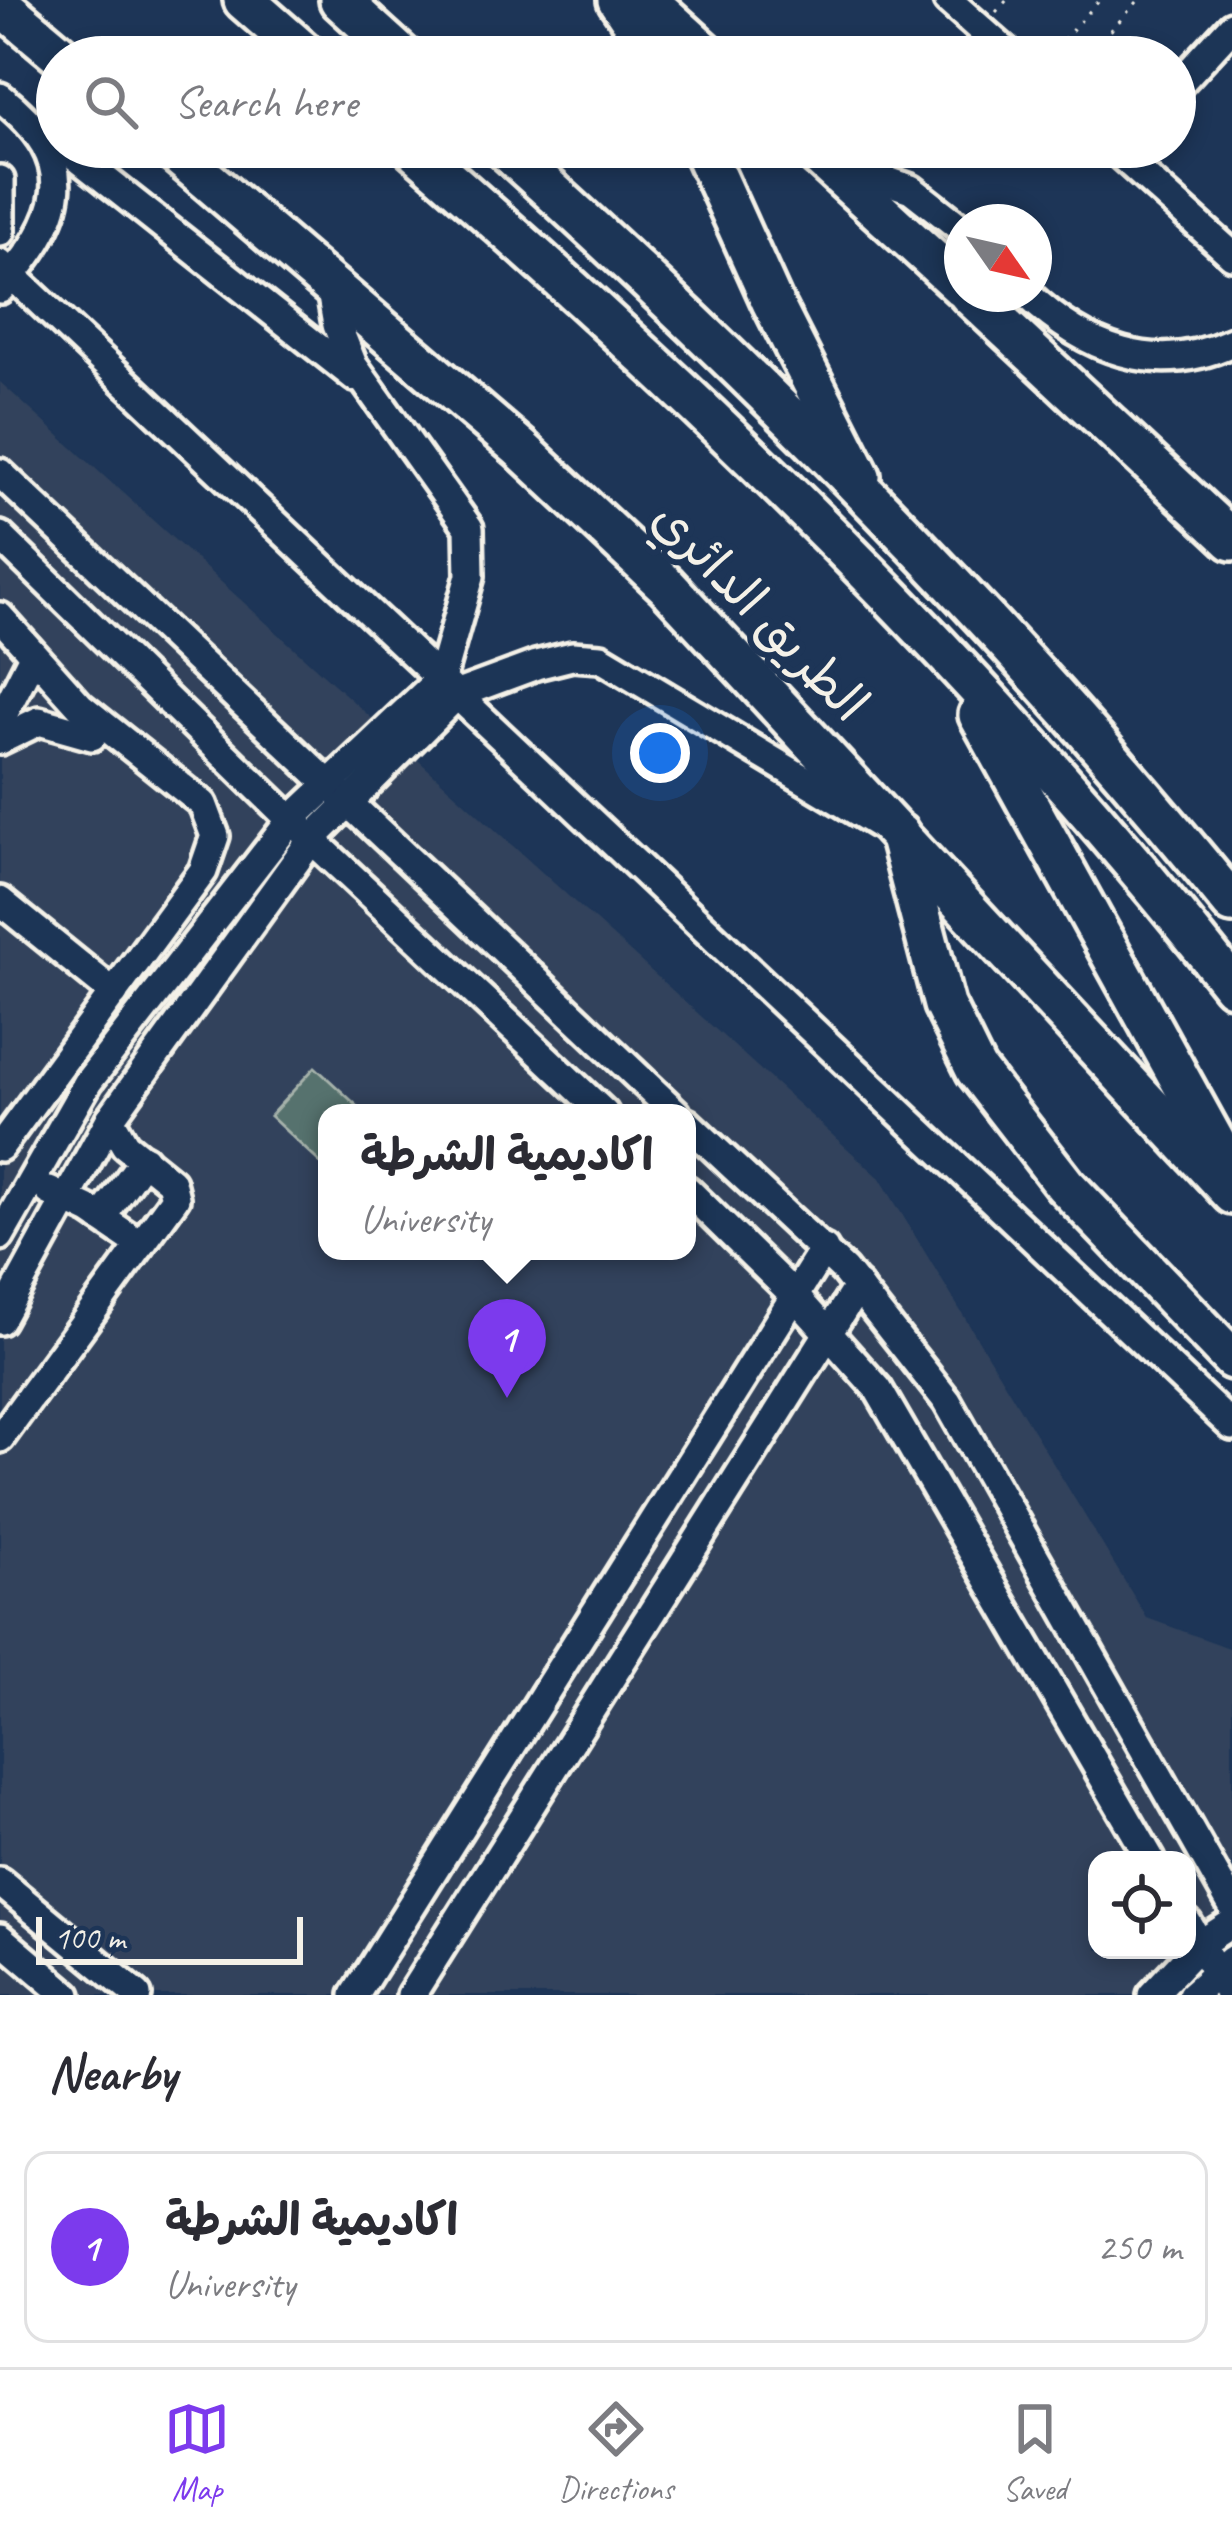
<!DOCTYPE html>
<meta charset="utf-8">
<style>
:root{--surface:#fff;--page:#f7f7f7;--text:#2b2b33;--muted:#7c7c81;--line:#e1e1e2;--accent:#7c3aed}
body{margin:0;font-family:Caveat,"Playpen Sans Arabic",sans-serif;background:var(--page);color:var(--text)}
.controls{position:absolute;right:36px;bottom:36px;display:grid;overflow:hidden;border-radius:24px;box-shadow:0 6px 18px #0003}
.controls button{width:108px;height:108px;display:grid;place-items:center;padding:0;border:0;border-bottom:3px solid var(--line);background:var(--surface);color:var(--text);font:60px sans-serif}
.compass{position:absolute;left:944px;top:204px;width:108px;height:108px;border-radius:50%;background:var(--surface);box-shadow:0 6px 18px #0003;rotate:124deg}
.scale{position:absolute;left:36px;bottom:30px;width:267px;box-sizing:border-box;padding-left:12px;border:6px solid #f4f1e8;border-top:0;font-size:33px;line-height:42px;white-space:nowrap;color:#f4f1e8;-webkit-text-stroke:9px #1d3557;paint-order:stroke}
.you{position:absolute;left:660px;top:753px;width:42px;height:42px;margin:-30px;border:9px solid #fff;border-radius:50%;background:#1a73e8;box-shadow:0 0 0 18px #1a73e833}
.badge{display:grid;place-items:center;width:78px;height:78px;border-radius:50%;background:var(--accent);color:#fff;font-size:39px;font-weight:700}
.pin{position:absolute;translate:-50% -99px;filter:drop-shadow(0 3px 6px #0008)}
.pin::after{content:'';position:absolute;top:63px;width:42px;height:36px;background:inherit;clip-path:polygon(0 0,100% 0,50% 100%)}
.popup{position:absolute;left:318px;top:1104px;width:378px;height:156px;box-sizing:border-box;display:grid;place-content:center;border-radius:24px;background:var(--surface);filter:drop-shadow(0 3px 9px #0005);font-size:39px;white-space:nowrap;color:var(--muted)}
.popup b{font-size:45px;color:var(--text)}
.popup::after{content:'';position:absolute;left:50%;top:100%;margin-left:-24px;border:24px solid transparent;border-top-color:var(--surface)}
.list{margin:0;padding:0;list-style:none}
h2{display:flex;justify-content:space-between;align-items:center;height:156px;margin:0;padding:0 48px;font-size:51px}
h2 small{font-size:39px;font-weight:400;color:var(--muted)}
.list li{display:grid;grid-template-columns:78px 1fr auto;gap:36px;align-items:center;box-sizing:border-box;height:192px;margin:0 24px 24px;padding:0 24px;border:3px solid var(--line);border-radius:24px}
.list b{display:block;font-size:45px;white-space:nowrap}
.list p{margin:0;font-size:39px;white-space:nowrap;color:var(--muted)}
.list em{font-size:39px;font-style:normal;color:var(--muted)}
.icon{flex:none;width:66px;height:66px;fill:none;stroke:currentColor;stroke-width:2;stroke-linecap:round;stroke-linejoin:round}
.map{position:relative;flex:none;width:1232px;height:1995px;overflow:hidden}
.search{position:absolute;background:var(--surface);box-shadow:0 6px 18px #0003;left:36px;right:36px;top:36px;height:132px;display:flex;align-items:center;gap:30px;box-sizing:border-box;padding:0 42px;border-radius:66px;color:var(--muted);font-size:45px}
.sheet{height:372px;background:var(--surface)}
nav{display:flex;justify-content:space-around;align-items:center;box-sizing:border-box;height:168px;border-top:3px solid var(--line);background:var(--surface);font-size:33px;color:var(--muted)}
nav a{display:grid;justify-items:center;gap:6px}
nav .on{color:var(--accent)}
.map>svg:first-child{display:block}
</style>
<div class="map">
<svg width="1232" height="1995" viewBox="0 0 1232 1995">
<rect width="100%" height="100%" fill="#1d3557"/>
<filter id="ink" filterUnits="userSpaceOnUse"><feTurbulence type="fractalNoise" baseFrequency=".00833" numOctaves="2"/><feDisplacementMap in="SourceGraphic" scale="24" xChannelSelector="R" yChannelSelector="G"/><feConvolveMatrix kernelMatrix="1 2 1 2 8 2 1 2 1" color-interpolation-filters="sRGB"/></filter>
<g filter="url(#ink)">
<path fill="#30425c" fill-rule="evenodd" d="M0,382L880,1178L1147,1618L1232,1649V1995H0ZM327,1113H687V1251H327ZM1097,1860H1187V1950H1097Z"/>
<path fill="#57726e" stroke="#a6b2ab" stroke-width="3" d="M315,1067L365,1113H327V1169L270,1116Z"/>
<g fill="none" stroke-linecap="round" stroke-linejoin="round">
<g stroke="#f4f1e8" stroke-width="36">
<g id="minor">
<path d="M948,0L1012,57"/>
<path d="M1175,88L1232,26"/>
<path d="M0,97C85,163 63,218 0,289"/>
<path d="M64,147L355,377"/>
<path d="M1112,147L1232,255"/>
<path d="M829,161L911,189L962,229"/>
<path d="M0,180V232"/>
<path d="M0,264L1232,1426"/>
<path d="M1027,294C1084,348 1155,378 1232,342"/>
<path d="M0,473L676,1113"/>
<path d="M0,536L291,820L604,1113"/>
<path d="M0,617L80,706L203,804L215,836L203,871L0,1147"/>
<path d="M0,721L33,656"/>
<path d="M0,740L39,721L92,736"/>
<path d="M0,901L114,993"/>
<path d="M687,1123L844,1270L947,1401L1232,1905"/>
<path d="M687,1190L793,1294L878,1389L1151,1860"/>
<path d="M49,1191L91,1211L141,1245"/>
<path d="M101,1218L144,1159"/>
<path d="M0,1236L88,1082L291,820L441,678L470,576L469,528L353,365L337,325L330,285"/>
<path d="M0,1320L110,1119L312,839L458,694L536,665L572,656L601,658L880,825"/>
<path d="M0,1438L175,1198L171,1182L125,1145L110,1119"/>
<path d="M0,1882L137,1995"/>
<path d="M1187,1922L1229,1995"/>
<path d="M0,1938L67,1995"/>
<path d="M355,1995L824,1249"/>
<path d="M411,1995L858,1286"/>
<path d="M1152,1995L1200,1944L1232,1923"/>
<path d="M1192,1995L1232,1960"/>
</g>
</g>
<g stroke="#f4f1e8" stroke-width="48">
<g id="highway">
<path d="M244,0L309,57"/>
<path d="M340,0L403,57"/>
<path d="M618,0L656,57"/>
<path d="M647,0L710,57"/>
<path d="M0,4L63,57"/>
<path d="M169,147L520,448L666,585L1232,1194"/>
<path d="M412,147C707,404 990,677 1232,985"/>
<path d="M503,147C762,381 1012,631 1232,903"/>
<path d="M702,147L772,302L860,476"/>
<path d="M809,147L962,287"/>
<path d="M969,294L1232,540"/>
<path d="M979,715L1229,1168"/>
<path d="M899,834L944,1005L976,1070L1065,1185L1232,1359"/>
</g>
</g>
<g stroke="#f4f1e8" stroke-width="3" stroke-dasharray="3 9" stroke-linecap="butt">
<path d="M996,12L1007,0"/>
<path d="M1047,57L1100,0"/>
<path d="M1086,57L1139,0"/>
</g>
<use href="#minor" stroke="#1d3557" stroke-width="27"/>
<use href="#highway" stroke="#1d3557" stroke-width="39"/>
</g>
</g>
<g text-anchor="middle" stroke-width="12" stroke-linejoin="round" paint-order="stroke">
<g font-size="51" fill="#f4f1e8" stroke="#1d3557">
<text transform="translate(761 610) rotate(46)" y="18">الطريق الدائري</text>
</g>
</g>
</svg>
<div class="controls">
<button><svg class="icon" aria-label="locate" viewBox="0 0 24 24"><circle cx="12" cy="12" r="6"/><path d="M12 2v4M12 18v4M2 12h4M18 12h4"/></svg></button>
</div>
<svg class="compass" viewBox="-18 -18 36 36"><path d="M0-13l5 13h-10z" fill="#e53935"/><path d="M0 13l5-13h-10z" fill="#7c7c81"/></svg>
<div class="scale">100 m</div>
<div class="you"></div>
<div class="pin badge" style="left:507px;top:1398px">1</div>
<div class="popup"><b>اكاديمية الشرطة</b>University</div>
<div class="search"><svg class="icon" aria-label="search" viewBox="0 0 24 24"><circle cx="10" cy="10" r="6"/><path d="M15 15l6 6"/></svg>Search here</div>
</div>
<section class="sheet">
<h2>Nearby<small></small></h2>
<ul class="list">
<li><span class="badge">1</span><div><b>اكاديمية الشرطة</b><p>University</p></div><em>250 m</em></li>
</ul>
</section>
<nav>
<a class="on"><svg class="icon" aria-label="map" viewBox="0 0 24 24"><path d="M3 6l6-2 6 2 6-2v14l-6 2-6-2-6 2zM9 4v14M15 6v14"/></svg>Map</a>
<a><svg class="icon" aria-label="directions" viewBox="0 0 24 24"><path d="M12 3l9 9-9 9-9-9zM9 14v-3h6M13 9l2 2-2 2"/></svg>Directions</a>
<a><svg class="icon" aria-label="saved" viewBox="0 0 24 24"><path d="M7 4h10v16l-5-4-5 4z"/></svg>Saved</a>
</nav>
